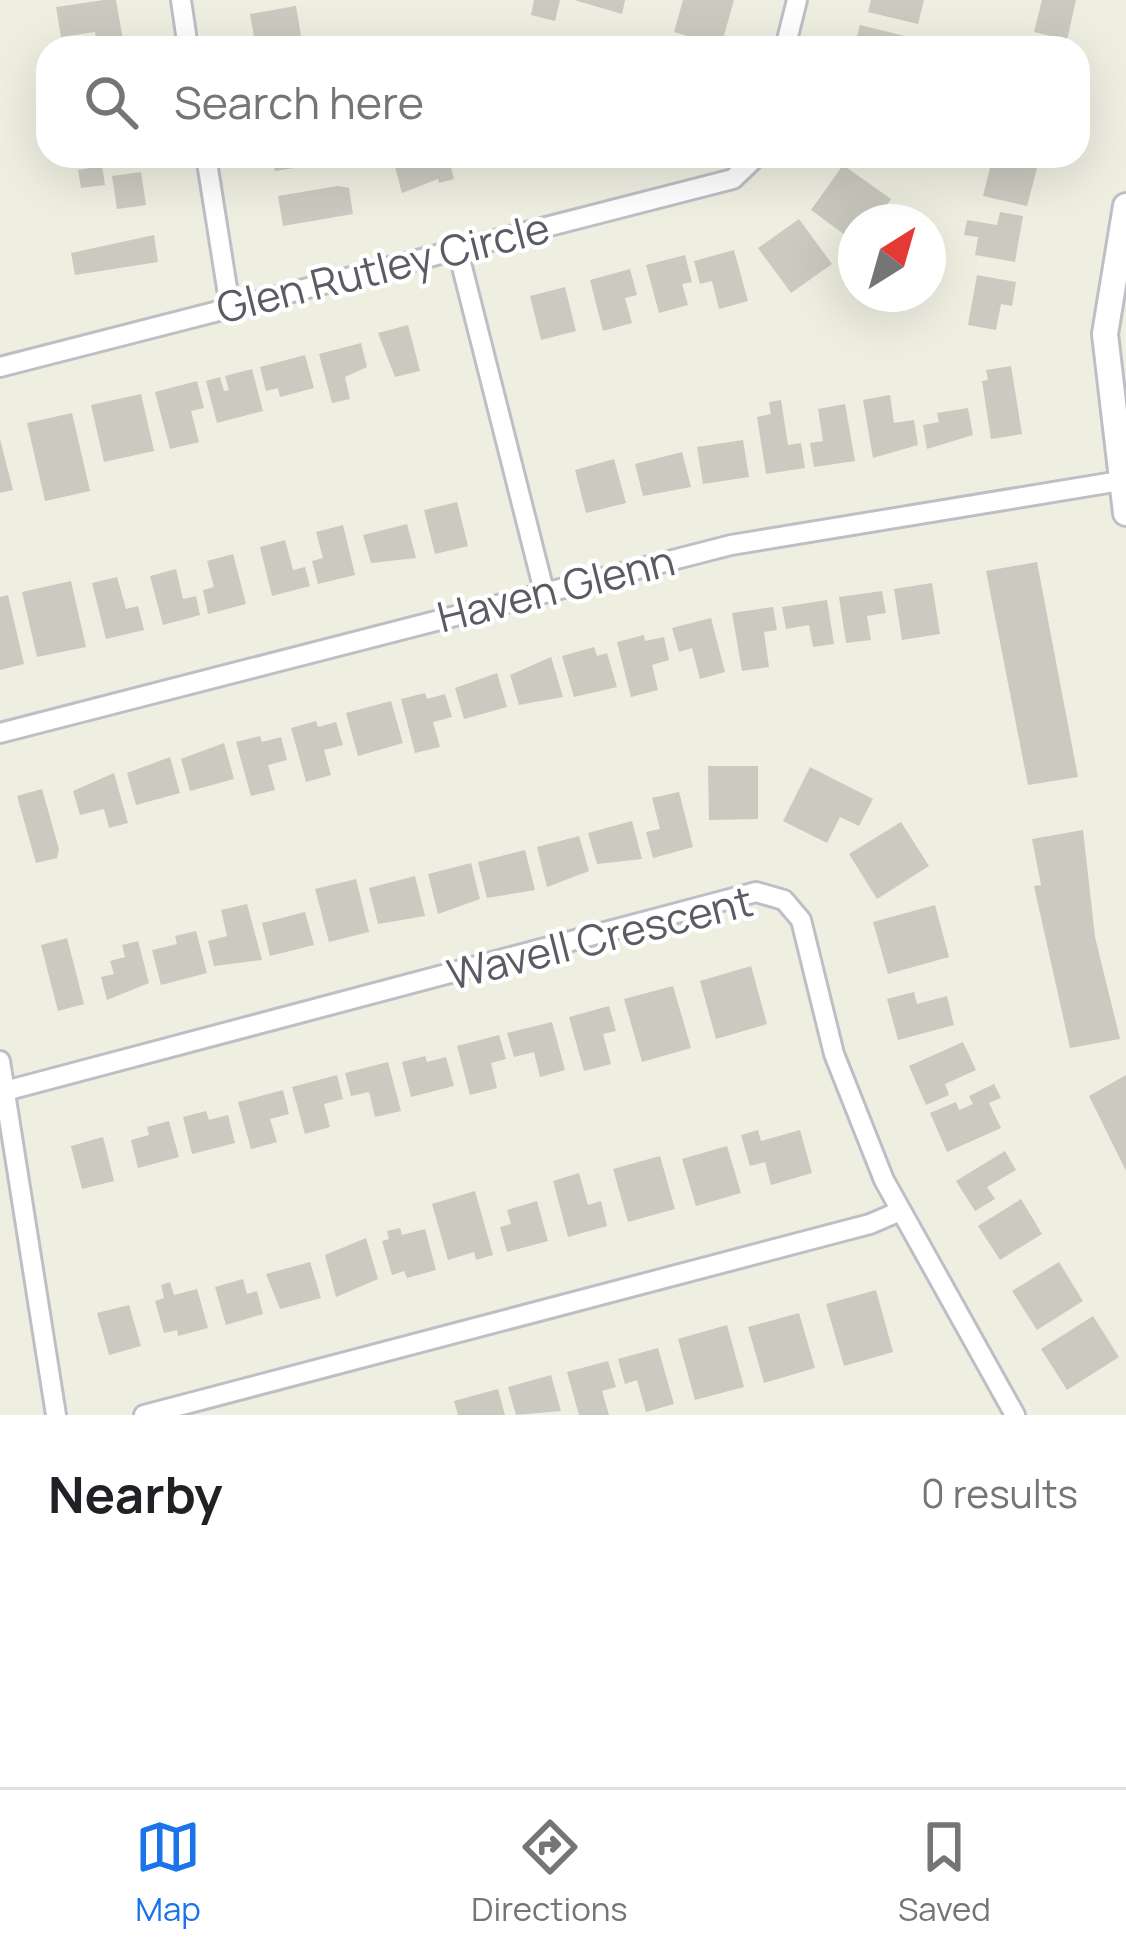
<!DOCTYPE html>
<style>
:root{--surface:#fff;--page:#f6f6f6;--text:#202124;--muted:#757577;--line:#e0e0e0;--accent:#1a73e8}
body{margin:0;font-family:Manrope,sans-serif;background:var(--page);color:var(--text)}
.compass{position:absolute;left:838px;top:204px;width:108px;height:108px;border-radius:50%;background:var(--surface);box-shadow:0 12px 48px #0002;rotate:37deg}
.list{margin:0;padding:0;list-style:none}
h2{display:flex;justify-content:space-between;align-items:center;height:156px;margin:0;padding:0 48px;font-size:51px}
h2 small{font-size:39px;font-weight:400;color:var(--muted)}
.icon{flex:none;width:66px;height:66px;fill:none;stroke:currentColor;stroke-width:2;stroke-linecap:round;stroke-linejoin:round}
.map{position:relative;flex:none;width:1126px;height:1415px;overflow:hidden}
.search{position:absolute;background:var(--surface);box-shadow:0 12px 48px #0002;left:36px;right:36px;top:36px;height:132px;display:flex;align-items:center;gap:30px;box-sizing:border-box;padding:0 42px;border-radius:36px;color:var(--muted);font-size:45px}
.sheet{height:372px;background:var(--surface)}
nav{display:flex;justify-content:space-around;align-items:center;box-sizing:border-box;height:168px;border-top:3px solid var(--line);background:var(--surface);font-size:33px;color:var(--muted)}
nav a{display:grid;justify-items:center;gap:6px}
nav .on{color:var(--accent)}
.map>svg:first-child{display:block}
</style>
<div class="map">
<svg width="1126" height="1415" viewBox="0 0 1126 1415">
<rect width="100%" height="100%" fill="#eeeee1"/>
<g fill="#cbcac0">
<path d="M104,0H116L123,40L97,44L95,32L61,37L56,7Z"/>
<path d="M534,0H560L555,21L531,15Z"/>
<path d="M574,0H625L622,14Z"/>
<path d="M683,0H734L721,46L674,32Z"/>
<path d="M871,0H924L918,24L868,12Z"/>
<path d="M1042,0H1076L1067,40L1034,32Z"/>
<path d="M296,6L303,48H256L250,14Z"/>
<path d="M860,25L909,37L906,48H854Z"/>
<path d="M272,156H305L307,166L275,171Z"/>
<path d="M392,156H448L454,179L439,183L438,179L402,193Z"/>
<path d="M993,156L1039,161L1027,206L983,196Z"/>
<path d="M843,165L891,199L874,222H856V243L811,210Z"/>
<path d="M102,166L105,185L81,188L78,170Z"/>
<path d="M141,172L146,205L117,209L112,176Z"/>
<path d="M338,186L349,188L353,214L283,226L278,196Z"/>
<path d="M1000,212L1023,216L1015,262L975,255L978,237L964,235L967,220L997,225Z"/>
<path d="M799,219L832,264L791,293L758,248Z"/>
<path d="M154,235L158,262L75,275L71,253Z"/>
<path d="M734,250L748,301L719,309L712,281L700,284L694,261Z"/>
<path d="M685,255L692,282L682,284L688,305L659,313L646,265Z"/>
<path d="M630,269L637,295L625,298L632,323L603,331L590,280Z"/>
<path d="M977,275L1016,282L1012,306L1001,304L996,330L968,325Z"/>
<path d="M565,287L576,331L541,340L530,296Z"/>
<path d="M408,325L420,371L395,377L378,333Z"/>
<path d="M361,343L367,367L345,377L350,399L332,403L319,354Z"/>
<path d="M305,355L314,388L280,397L278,388L266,391L260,367Z"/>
<path d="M1011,366L1022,434L991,439L982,381L988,380L986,370Z"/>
<path d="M252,369L263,411L217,423L206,381L220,377L224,391L229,390L225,376Z"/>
<path d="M197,381L204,408L191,411L199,442L170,449L155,392Z"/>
<path d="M141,394L154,451L104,462L91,405Z"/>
<path d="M890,395L894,423L914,420L918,445L873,458L863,400Z"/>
<path d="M781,400L788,445L801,443L805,468L766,474L757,417L771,414L769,402Z"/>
<path d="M845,404L855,461L814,467L810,443L823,441L818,409Z"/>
<path d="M968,408L973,435L927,449L923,425L939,422L937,413Z"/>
<path d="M72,413L90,491L45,501L27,423Z"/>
<path d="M0,439L13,490L0,493Z"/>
<path d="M743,440L749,477L703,484L697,447Z"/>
<path d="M682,452L691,487L643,496L635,464Z"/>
<path d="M614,459L626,503L586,513L575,470Z"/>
<path d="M457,502L468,546L435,554L424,510Z"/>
<path d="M407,524L416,558L371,563L363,535Z"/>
<path d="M343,525L355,575L318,584L312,561L323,558L316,532Z"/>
<path d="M285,540L293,570L305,567L310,586L272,596L260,547Z"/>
<path d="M233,554L246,604L208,614L203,590L214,587L207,561Z"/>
<path d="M1037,562L1078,777L1028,785L986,571Z"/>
<path d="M176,569L183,599L196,596L200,615L163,625L150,576Z"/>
<path d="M117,577L126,609L138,606L144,630L106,639L92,583Z"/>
<path d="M71,581L86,647L37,657L22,592Z"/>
<path d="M932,583L940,634L902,640L894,589Z"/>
<path d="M882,591L886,613L867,616L871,640L846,643L839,597Z"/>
<path d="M8,595L24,664L0,670V597Z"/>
<path d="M827,600L834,644L813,647L809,625L786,629L782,607Z"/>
<path d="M773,607L777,630L764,632L769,667L742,671L732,613Z"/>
<path d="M711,618L725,672L700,679L692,648L679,652L672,628Z"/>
<path d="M644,635L645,641L664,637L669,660L652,665L658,690L631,697L617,642Z"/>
<path d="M594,647L597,656L607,653L617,687L574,697L562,656Z"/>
<path d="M551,657L563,697L519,705L510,675Z"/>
<path d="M497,673L507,707L464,719L455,688Z"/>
<path d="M425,693L427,699L445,694L452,717L433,722L440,747L415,753L401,699Z"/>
<path d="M391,701L403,743L358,756L346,713Z"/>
<path d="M316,721L318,727L336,722L343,745L324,750L331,775L306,782L291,728Z"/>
<path d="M260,736L262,742L281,737L287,760L268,765L275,790L251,796L236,742Z"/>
<path d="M224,743L234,779L190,791L181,759Z"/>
<path d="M170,757L180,793L136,805L127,773Z"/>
<path d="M708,766H758V819L709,820Z"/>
<path d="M810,767L873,799L859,826L840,817L827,843L783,821Z"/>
<path d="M114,773L128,823L109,828L104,809L80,815L73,791Z"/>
<path d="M42,789L59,849L57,858L36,863L17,796Z"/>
<path d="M679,792L693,847L653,858L646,832L660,829L652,798Z"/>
<path d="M632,821L642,859L597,864L588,833Z"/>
<path d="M901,822L929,866L877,899L849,854Z"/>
<path d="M1083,830L1095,937L1120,1039L1070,1048L1034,886L1041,885L1032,839Z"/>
<path d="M579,836L589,871L547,887L537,847Z"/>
<path d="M525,850L535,890L487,898L478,862Z"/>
<path d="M471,863L480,899L438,914L428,874Z"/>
<path d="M415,876L425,916L378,924L369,888Z"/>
<path d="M356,879L369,932L329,942L315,889Z"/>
<path d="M247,904L262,960L214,966L208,941L227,936L221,910Z"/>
<path d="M935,905L949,957L888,974L873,922Z"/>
<path d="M305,912L314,945L270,956L262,923Z"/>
<path d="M196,931L207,973L161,985L152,950L177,944L175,936Z"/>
<path d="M67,938L84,1004L58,1011L41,945Z"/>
<path d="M138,941L149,983L107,1000L101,977L114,974L110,961L125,957L122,945Z"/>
<path d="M751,966L767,1024L716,1039L700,981Z"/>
<path d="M673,986L691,1048L642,1062L624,999Z"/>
<path d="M914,992L917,1004L947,996L954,1025L898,1040L887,999Z"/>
<path d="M609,1006L616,1031L603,1034L611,1064L584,1071L569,1017Z"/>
<path d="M552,1022L565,1070L540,1077L534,1052L514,1057L507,1033Z"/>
<path d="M499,1035L506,1059L491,1063L497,1088L470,1095L457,1046Z"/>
<path d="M963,1042L976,1070L945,1084L949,1095L926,1105L909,1066Z"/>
<path d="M425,1056L427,1062L446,1057L454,1086L411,1097L402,1062Z"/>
<path d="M388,1062L401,1111L375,1117L369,1092L351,1096L345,1073Z"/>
<path d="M337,1075L343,1099L324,1104L330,1127L305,1134L292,1087Z"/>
<path d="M1126,1075V1171L1089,1096Z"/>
<path d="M994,1084L1001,1098L989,1103L1001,1128L947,1152L930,1113L956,1102L959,1110L973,1104L969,1096Z"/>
<path d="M283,1090L289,1114L270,1119L277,1142L251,1149L238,1102Z"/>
<path d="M206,1111L209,1120L228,1115L235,1143L192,1154L183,1117Z"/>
<path d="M169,1121L179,1157L138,1168L131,1140L149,1135L147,1127Z"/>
<path d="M758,1130L761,1141L800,1130L812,1173L771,1185L765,1162L750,1166L741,1135Z"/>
<path d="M103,1137L114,1181L82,1189L71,1146Z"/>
<path d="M727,1146L741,1193L696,1206L682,1159Z"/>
<path d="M1005,1151L1016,1170L987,1187L995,1199L975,1211L956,1181Z"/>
<path d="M660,1156L675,1209L628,1222L613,1169Z"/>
<path d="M579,1173L588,1205L601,1201L607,1226L568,1237L553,1181Z"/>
<path d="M475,1191L493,1255L476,1260L474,1252L448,1260L432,1204Z"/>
<path d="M1021,1199L1042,1234L1000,1260L978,1226Z"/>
<path d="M537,1201L548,1241L507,1252L500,1227L511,1224L507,1210Z"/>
<path d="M400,1228L402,1235L425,1229L436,1270L407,1278L404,1271L392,1275L382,1241L389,1239L387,1231Z"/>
<path d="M366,1238L378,1279L336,1297L325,1255Z"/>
<path d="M310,1262L321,1298L280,1309L266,1274Z"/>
<path d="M1059,1262L1083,1301L1037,1330L1012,1291Z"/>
<path d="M243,1279L247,1294L257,1291L263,1314L226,1325L215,1287Z"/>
<path d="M170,1282L174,1295L197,1289L208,1328L178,1336L177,1330L164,1333L155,1301L164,1298L161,1285Z"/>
<path d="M876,1290L893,1352L844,1366L826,1304Z"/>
<path d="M129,1305L141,1346L109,1355L97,1313Z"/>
<path d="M799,1313L815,1368L764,1383L748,1327Z"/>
<path d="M1093,1316L1119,1357L1067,1390L1041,1349Z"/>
<path d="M727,1325L744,1387L695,1400L678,1339Z"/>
<path d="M658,1348L674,1404L646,1412L637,1380L625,1384L618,1359Z"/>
<path d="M608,1361L616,1387L602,1391L609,1415H579L567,1372Z"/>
<path d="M551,1375L561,1411L516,1415L508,1387Z"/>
<path d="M498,1389L505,1415H458L454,1401Z"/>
</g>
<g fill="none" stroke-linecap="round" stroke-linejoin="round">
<g stroke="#bebfc6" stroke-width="24">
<g id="minor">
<path d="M181,0L188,48"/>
<path d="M785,48L797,0"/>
<path d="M206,156L230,307"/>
<path d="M458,251L544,591"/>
<path d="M0,367L733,179L757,156"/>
<path d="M0,733L731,545L1120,481"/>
<path d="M0,1061L56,1415"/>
<path d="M5,1091L756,892L784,900L801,920L834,1054L884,1180L1015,1415"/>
<path d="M144,1415L870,1224L898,1212"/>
</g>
</g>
<g stroke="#bebfc6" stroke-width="30">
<path id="tertiary" d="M1126,206L1105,334L1126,513"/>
</g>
<use href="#minor" stroke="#fff" stroke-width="18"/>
<use href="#tertiary" stroke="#fff" stroke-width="24"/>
</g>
<g text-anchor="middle" stroke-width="9" stroke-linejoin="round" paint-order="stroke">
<g font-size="42" fill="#5a5c64" stroke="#fff">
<text transform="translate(383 268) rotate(-14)" y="15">Glen Rutley Circle</text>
<text transform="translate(556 589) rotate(-14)" y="15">Haven Glenn</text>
<text transform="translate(600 938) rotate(-14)" y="15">Wavell Crescent</text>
</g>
</g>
</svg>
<svg class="compass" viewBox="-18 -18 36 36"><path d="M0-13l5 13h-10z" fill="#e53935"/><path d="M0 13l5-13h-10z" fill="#757577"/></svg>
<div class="search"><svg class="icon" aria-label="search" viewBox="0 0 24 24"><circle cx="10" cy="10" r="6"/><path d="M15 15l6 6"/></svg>Search here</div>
</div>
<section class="sheet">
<h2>Nearby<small>0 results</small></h2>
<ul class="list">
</ul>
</section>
<nav>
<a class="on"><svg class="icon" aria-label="map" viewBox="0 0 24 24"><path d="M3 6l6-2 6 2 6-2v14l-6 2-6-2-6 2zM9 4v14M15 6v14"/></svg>Map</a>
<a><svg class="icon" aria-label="directions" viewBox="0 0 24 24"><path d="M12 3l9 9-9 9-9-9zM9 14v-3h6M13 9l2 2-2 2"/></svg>Directions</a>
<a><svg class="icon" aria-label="saved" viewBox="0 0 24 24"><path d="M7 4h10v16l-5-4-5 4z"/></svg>Saved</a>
</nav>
